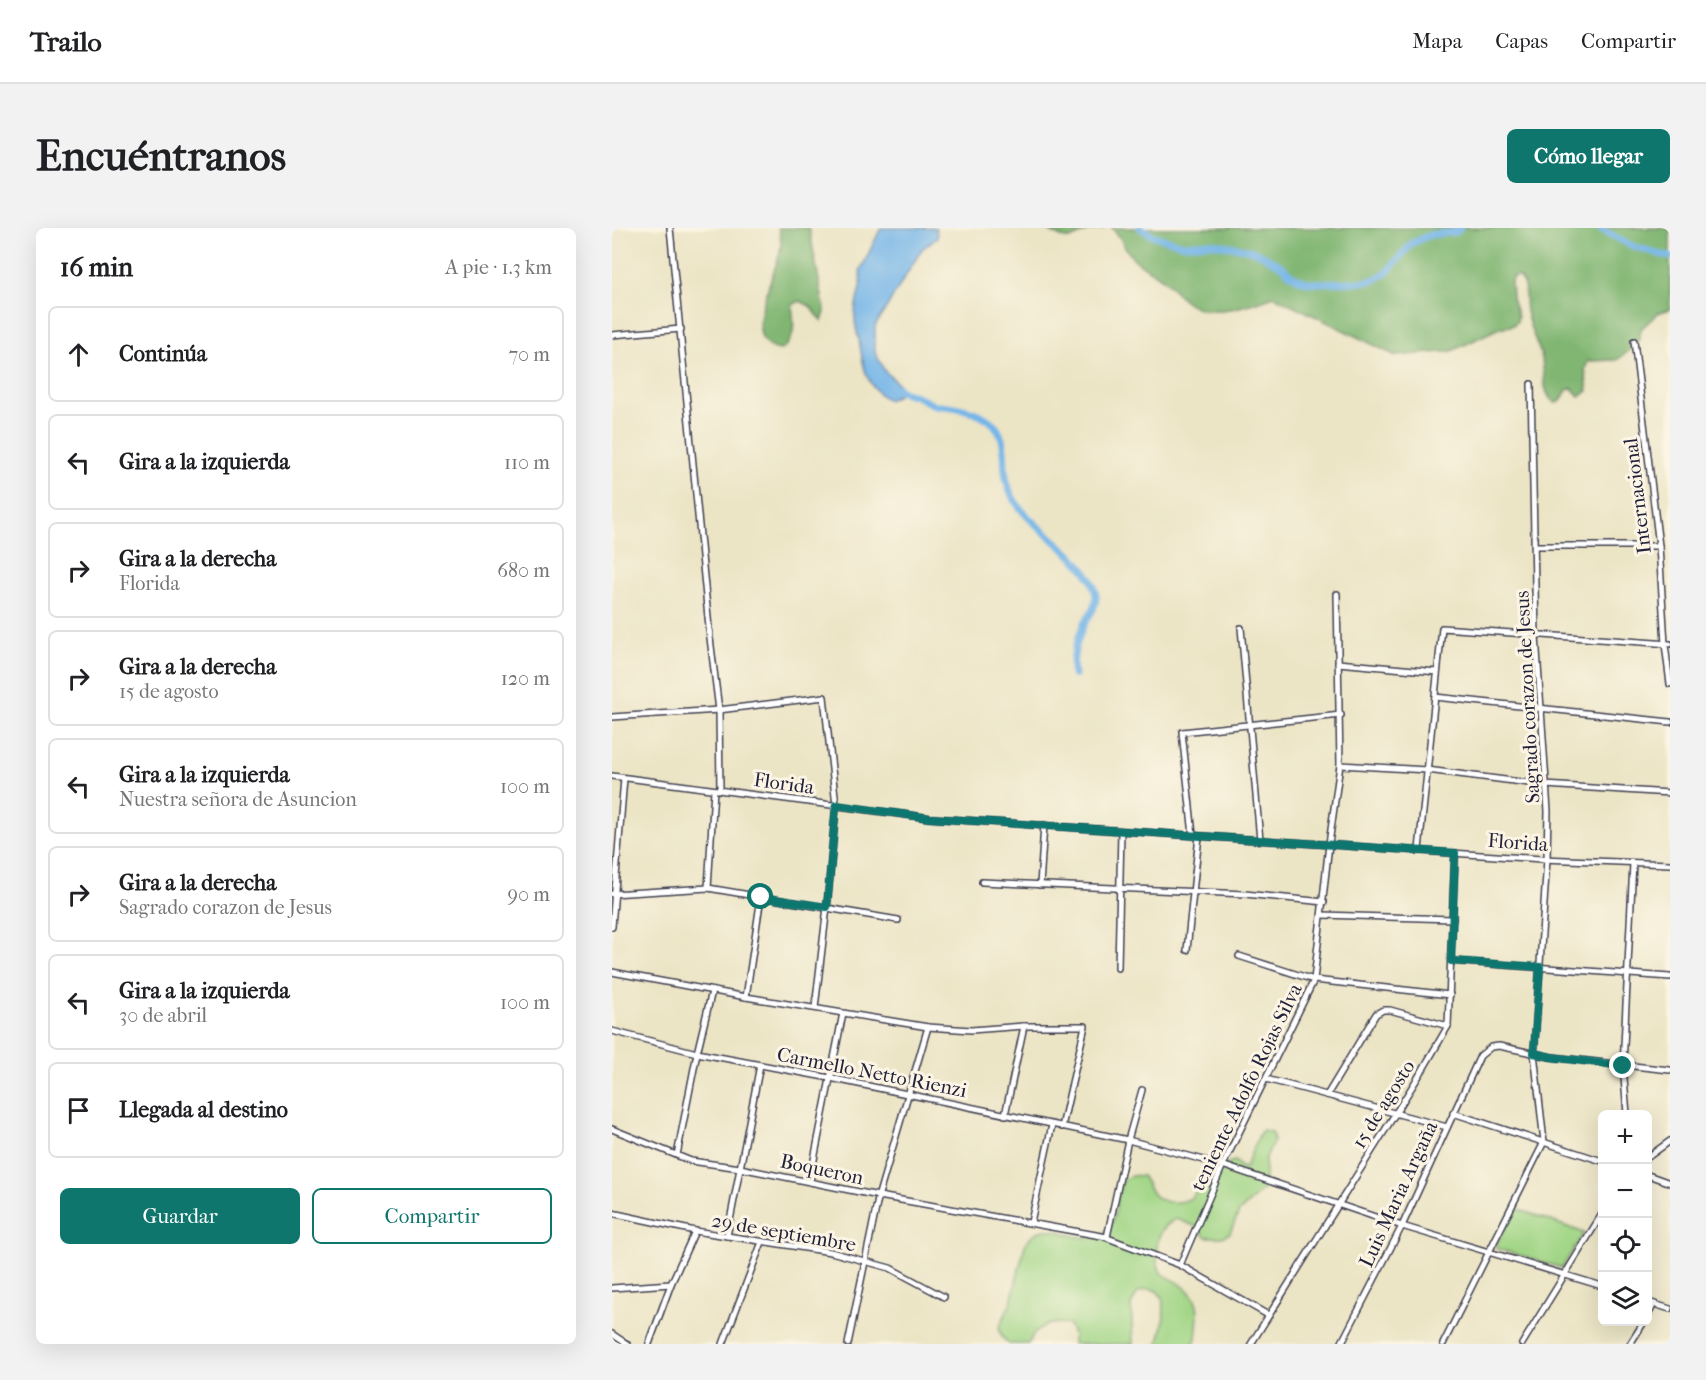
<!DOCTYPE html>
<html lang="es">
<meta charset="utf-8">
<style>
:root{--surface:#fff;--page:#f2f2f2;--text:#202124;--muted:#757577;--line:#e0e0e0;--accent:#0f766e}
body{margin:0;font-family:"IM FELL French Canon",serif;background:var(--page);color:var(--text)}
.controls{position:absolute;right:18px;bottom:18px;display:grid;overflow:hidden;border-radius:9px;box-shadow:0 6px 24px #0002}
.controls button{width:54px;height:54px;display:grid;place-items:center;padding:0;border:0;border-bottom:2px solid var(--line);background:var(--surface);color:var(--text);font:30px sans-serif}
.stop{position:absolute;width:18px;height:18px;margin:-14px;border:4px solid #0f766e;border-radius:50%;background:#fff}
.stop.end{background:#0f766e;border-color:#fff;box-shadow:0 2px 6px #0008}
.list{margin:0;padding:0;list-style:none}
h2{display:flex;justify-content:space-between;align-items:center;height:78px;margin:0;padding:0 24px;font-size:26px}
h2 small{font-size:20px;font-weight:400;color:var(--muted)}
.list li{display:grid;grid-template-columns:39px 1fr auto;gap:18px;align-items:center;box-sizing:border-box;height:96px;margin:0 12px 12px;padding:0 12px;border:2px solid var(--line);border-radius:9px}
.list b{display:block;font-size:22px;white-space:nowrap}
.list p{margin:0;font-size:20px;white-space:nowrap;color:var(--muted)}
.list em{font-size:20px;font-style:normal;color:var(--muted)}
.actions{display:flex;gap:12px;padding:18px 24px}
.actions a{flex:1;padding:14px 0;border:2px solid var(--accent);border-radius:9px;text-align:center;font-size:21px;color:var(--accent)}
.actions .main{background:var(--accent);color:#fff}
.icon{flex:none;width:33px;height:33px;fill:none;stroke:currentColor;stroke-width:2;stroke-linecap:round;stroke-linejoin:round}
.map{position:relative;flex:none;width:1058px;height:1116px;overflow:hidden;border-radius:9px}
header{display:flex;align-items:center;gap:36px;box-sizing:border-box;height:84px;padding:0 30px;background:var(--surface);border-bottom:2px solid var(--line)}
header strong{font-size:28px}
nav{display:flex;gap:33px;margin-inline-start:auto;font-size:21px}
.intro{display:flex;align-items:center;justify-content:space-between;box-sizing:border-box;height:144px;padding:0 36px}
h1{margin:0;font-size:42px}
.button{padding:15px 27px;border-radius:9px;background:var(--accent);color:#fff;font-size:21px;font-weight:700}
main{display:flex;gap:36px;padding:0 36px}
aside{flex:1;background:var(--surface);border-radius:9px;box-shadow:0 6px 24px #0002}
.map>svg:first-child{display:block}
</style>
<header>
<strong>Trailo</strong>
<nav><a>Mapa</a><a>Capas</a><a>Compartir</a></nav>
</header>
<div class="intro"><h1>Encuéntranos</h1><a class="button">Cómo llegar</a></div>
<main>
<aside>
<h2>16 min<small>A pie · 1.3 km</small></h2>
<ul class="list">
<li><svg class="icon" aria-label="ahead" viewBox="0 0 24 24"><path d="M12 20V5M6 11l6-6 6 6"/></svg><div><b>Continúa</b></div><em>70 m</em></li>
<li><svg class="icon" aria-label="left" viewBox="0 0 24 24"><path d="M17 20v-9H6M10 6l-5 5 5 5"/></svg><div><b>Gira a la izquierda</b></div><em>110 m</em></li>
<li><svg class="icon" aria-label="right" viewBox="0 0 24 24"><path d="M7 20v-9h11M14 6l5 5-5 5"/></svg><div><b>Gira a la derecha</b><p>Florida</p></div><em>680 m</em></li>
<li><svg class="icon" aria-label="right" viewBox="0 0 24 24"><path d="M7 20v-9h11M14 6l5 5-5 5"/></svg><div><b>Gira a la derecha</b><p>15 de agosto</p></div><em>120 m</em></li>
<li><svg class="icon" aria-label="left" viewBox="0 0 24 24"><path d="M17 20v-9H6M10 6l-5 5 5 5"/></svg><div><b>Gira a la izquierda</b><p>Nuestra señora de Asuncion</p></div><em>100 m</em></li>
<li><svg class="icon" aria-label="right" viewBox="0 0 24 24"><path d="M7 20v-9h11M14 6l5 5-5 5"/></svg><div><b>Gira a la derecha</b><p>Sagrado corazon de Jesus</p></div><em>90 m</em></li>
<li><svg class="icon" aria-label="left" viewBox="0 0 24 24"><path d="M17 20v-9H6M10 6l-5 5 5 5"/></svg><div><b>Gira a la izquierda</b><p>30 de abril</p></div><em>100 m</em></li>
<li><svg class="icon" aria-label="arrive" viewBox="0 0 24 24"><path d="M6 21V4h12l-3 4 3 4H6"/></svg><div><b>Llegada al destino</b></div></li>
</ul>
<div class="actions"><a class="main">Guardar</a><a>Compartir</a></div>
</aside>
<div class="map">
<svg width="1058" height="1116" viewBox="0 0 1058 1116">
<rect width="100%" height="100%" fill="#fcf5e5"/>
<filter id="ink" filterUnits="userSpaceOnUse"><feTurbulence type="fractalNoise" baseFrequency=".0167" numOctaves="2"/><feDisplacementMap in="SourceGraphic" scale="12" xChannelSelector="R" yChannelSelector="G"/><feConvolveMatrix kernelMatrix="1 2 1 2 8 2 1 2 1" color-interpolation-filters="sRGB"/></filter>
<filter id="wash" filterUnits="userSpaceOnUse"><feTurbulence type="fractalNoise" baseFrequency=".008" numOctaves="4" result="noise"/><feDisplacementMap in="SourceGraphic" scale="24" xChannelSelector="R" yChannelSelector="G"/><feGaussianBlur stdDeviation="1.35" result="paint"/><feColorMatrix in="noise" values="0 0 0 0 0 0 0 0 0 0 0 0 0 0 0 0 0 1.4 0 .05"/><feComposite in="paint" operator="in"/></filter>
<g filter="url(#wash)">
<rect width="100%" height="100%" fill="#ebe4c5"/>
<g fill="#a0d585" stroke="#617c60" stroke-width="1.5">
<path d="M651,902L660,904L662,913L653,931V960L627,984L618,1005L610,1009H594L583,998L565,991C543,999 541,1027 549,1045C556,1050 564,1052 571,1058C592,1074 585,1089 584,1112L580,1116H546C552,1099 562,1049 526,1064L519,1077L521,1116H461V1106L457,1097C439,1092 424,1098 416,1116H397L390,1109L387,1100L399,1074L413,1017C432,982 462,1020 489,1007C515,995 493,941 530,948C535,954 537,962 543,968C551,976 573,977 582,967C584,964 585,958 588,954C593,947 615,934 623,933L629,939L633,940L648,905Z"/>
<path d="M903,980L972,1005L950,1040L883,1020Z"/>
</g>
<g fill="#80b672" stroke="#516c56" stroke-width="1.5">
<path d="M166,0H197L213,84L210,93L198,78L188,73L180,77C182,96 185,110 169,122C124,116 164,48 168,23C170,15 169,8 166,0Z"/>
<path d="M431,0H493L479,2L458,11L449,9Z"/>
<path d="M500,0H1058V81L1046,85L1029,101L1027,112L1022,119L1013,126L1005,132L976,133L973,142L976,163L967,168L960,160L955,162L948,174L943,175C928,164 934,143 929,127C924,112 917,99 914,83C912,71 916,55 905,48L901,49L899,53L900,70L906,89L905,93L901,97L885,101L840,123L784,128L662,68C637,77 600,91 576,75C567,69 560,59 552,52C542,44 530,39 521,30C512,21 510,9 500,0Z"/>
</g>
<path fill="#74b5e8" stroke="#4b6c92" stroke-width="1.5" d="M269,0H324L325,10L310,21L263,98V124L272,142L286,156L290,165L276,172C253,159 251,136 247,112C245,105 243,97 243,89C242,73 252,58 248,43Z"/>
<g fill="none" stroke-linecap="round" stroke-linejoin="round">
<g stroke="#74b5e8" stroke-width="7">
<path d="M528,0L542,8L572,17L598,15L629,20L647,25L668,37L681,48L691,53L700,55L751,54L762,52L775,44L800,15L818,7L844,4L848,0"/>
<path d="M987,0L1020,18L1058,29"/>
<path d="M284,159C291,166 295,165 304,168C311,171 318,176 325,178C325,178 333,178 334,178C347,179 366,184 377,192C394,205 392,224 393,242C394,257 399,269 408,280C426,305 483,335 484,369C484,381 476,388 471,398C465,413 459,430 462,447"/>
</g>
</g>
</g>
<g filter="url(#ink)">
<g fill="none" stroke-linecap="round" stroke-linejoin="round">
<g stroke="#403f50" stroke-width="8">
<g id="street">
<path d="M58,0L98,410L107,482L108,562"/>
<path d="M0,107L69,101"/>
<path d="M1022,113L1047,318L1053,416L1058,456"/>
<path d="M924,318H1047"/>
<path d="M629,400L648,612"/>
<path d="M726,435L825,444"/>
<path d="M823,469L1058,494"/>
<path d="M0,489L107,482L212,469L224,577L215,679L203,780"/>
<path d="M728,537L815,542L933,557L1058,565"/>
<path d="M0,548L318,590L930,631L1058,636"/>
<path d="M581,607L570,504L729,487"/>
<path d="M807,622L830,400L1058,416"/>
<path d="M370,654L633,666L712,674"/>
<path d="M428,657L432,597"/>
<path d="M96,660L102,562"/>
<path d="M0,666L96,660L286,692"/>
<path d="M710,687L841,691"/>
<path d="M0,699L12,550"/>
<path d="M575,722L587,608"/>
<path d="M627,728L702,752L838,767"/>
<path d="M839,733L1058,749"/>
<path d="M506,740L509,603"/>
<path d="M0,744L134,769L316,799L359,802L412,798H473L450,899"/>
<path d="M134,769L149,669"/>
<path d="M0,803L85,825L218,850L516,912L607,936L790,998L990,1058"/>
<path d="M654,851L835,899"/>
<path d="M715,867L764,786L771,782H778L836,798"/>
<path d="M841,885L990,933"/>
<path d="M1015,886L1011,838L1021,635"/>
<path d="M393,887L412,798"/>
<path d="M0,901L79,933L128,940L267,968L495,1009L516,912L530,862"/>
<path d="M65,927L85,825L100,763"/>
<path d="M1036,929L1058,913"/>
<path d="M1036,947L1058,955"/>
<path d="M198,952L231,785"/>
<path d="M0,985L83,1003L219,1024L278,1040L332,1069"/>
<path d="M419,994L440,897"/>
<path d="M115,1008L148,837"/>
<path d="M493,1009L568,1037L656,1087"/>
<path d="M568,1037L611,937L702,752L717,616L728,537L725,366"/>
<path d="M0,1060L59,1056"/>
<path d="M1036,1074L1058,1081"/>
<path d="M1036,1087L1042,1076"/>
<path d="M0,1106L15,1116"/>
<path d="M37,1116L59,1056L83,1003"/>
<path d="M111,1116L150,1014"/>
<path d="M236,1116L267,966L316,799"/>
<path d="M639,1116L810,843L836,798L843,625"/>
<path d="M729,1116L790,998L868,828L879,819L887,818L939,829L1058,842"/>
<path d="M831,1116L932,914L922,825L935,631L936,583L924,408L919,156"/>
<path d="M910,1116L990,986"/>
<path d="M1018,1116L1032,1094"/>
</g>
</g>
<use href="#street" stroke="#fff" stroke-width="5"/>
</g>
</g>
<g fill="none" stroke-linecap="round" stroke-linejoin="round" filter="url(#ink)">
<path stroke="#0f766e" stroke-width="8" d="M149,669L215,679L224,577L318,590L843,625L839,733L928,739L922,825L939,829L1011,838"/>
</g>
<g text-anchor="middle" stroke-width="6" stroke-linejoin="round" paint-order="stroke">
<g font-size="20" fill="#22223b" stroke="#fcf5e5">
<text transform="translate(1025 268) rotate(-97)" y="7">Internacional</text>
<text transform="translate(915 469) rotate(-93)" y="7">Sagrado corazon de Jesus</text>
<text transform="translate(172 555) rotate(8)" y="7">Florida</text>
<text transform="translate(906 614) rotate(4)" y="7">Florida</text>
<text transform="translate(260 844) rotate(11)" y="7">Carmello Netto Rienzi</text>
<text transform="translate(634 859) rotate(-64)" y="7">teniente Adolfo Rojas Silva</text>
<text transform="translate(771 876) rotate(-58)" y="7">15 de agosto</text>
<text transform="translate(210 941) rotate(12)" y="7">Boqueron</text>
<text transform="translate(786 966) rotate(-65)" y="7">Luis Maria Argaña</text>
<text transform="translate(172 1004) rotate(10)" y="7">29 de septiembre</text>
</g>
</g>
</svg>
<div class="controls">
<button>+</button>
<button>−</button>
<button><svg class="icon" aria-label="locate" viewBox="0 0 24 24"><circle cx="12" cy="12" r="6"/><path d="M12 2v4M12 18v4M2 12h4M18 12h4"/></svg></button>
<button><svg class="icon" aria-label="layers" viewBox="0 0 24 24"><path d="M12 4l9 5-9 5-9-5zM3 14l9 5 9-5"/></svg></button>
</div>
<div class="stop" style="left:149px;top:669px"></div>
<div class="stop end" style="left:1011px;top:838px"></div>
</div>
</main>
